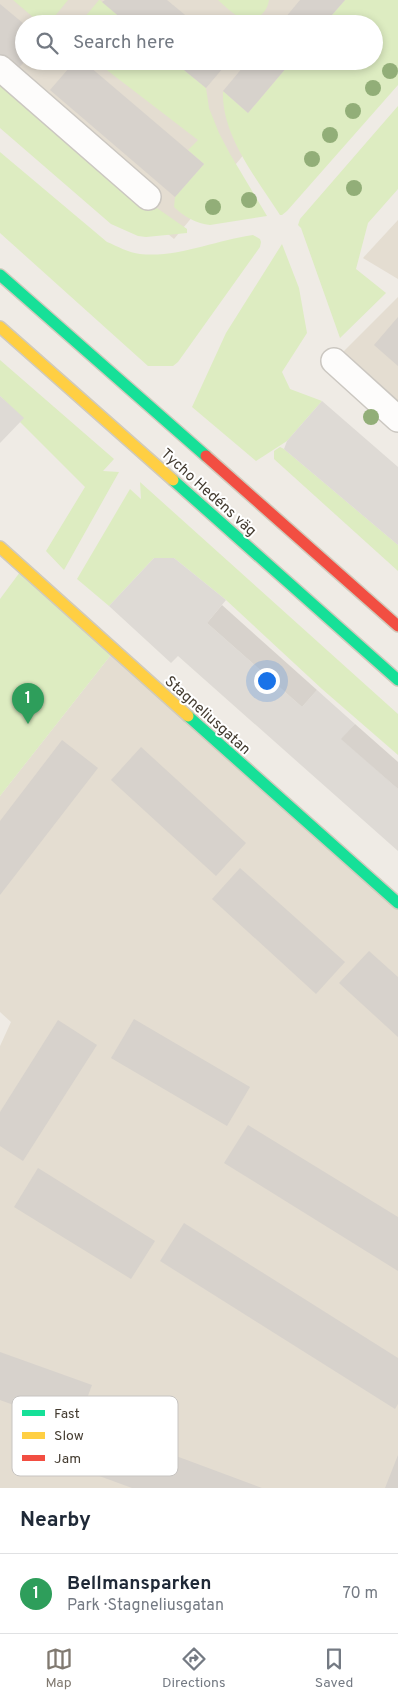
<!DOCTYPE html>
<meta charset="utf-8">
<style>
:root{--surface:#fff;--page:#f2f2f3;--text:#1f2937;--muted:#747a83;--line:#e0e1e3;--accent:#807970}
body{margin:0;font-family:Overpass,sans-serif;background:var(--page);color:var(--text)}
.you{position:absolute;left:266px;top:680px;width:18px;height:18px;margin:-12px;border:4px solid #fff;border-radius:50%;background:#1a73e8;box-shadow:0 0 0 8px #1a73e833}
.badge{display:grid;place-items:center;width:32px;height:32px;border-radius:50%;background:var(--accent);color:#fff;font-size:16px;font-weight:700}
.pin{position:absolute;translate:-50% -41px;filter:drop-shadow(0 1px 2px #0008)}
.pin::after{content:'';position:absolute;top:26px;width:18px;height:15px;background:inherit;clip-path:polygon(0 0,100% 0,50% 100%)}
.list{margin:0;padding:0;list-style:none}
h2{display:flex;justify-content:space-between;align-items:center;height:65px;margin:0;padding:0 20px;font-size:21px}
h2 small{font-size:16px;font-weight:400;color:var(--muted)}
.list li{display:grid;grid-template-columns:32px 1fr auto;gap:15px;align-items:center;box-sizing:border-box;height:80px;padding:0 20px;border-top:1px solid var(--line)}
.list b{display:block;font-size:19px;white-space:nowrap}
.list p{margin:0;font-size:16px;white-space:nowrap;color:var(--muted)}
.list em{font-size:16px;font-style:normal;color:var(--muted)}
.icon{flex:none;width:28px;height:28px;fill:none;stroke:currentColor;stroke-width:2;stroke-linecap:round;stroke-linejoin:round}
.map{position:relative;flex:none;width:398px;height:1488px;overflow:hidden}
.search{position:absolute;background:var(--surface);box-shadow:0 2px 8px #0003;left:15px;right:15px;top:15px;height:55px;display:flex;align-items:center;gap:12px;box-sizing:border-box;padding:0 18px;border-radius:28px;color:var(--muted);font-size:19px}
.sheet{height:145px;background:var(--surface)}
nav{display:flex;justify-content:space-around;align-items:center;box-sizing:border-box;height:70px;border-top:1px solid var(--line);background:var(--surface);font-size:14px;color:var(--muted)}
nav a{display:grid;justify-items:center;gap:2px}
nav .on{color:var(--accent)}
.map>svg:first-child{display:block}
</style>
<div class="map">
<svg width="398" height="1488" viewBox="0 0 398 1488">
<rect width="100%" height="100%" fill="#efebe5"/>
<g fill="#e4ddd1">
<path d="M0,0H372L352,24H24V61H321L174,239L0,92Z"/>
<path d="M398,220V279L363,258Z"/>
<path d="M398,297V419L334,361Z"/>
<path d="M114,651L398,903V1488H0V1046L11,1022L0,1012V796Z"/>
</g>
<g fill="#ddecc1">
<path d="M13,0H68L55,16L61,24H41Z"/>
<path d="M99,0H100L128,24H79Z"/>
<path d="M218,0H269C268,6 266,10 262,14C245,29 231,11 218,0Z"/>
<path d="M345,0H398V85L287,211L282,215H280C257,179 221,135 223,91L248,113L292,61H374V24H324Z"/>
<path d="M95,61H173L206,88L209,108L219,133L230,154L267,216L210,225C197,224 183,216 174,207L175,197L204,164L188,150L198,140Z"/>
<path d="M0,77L144,199L187,229V233L146,237L138,236L111,224L0,128Z"/>
<path d="M398,106V189L368,223L356,269L386,293L340,338L301,228L298,225L300,219Z"/>
<path d="M0,152L107,242C117,246 129,253 140,254C178,258 216,240 253,235L260,239L261,242L260,247L178,362L173,366H148L0,233Z"/>
<path d="M282,244L299,288L307,333L282,372L290,389L322,401L287,441L256,461L192,407L226,333Z"/>
<path d="M0,360L114,459L103,471L119,472L64,570L46,551L85,487L20,422L23,418L0,396Z"/>
<path d="M280,447L284,449L398,545V571L274,459V451Z"/>
<path d="M140,482L398,714V755L322,689L226,600L174,558H154L109,606L77,579L130,489L141,499Z"/>
<path d="M23,568L114,651L0,796V599Z"/>
</g>
<g fill="#dedad5">
<path d="M0,396L24,418L0,443Z"/>
<path d="M322,401L398,467V545L284,449L287,441Z"/>
<path d="M154,558H174L226,600L207,623L302,707L317,690L355,724L342,739L398,789V851L178,656L171,663L109,606Z"/>
</g>
<g fill="#d7d2cc">
<path d="M105,0H167L196,24H128L102,2Z"/>
<path d="M300,0H345L324,24H280Z"/>
<path d="M0,4L24,24V62L13,74L0,62Z"/>
<path d="M75,61H83L204,164L175,197L50,90Z"/>
<path d="M173,61H229L206,88Z"/>
<path d="M248,61H292L248,113L223,91Z"/>
<path d="M398,317V366L374,345Z"/>
<path d="M222,605L317,690L302,707L207,623Z"/>
<path d="M355,724L398,762V789L341,739Z"/>
<path d="M62,740L98,768L0,895V821Z"/>
<path d="M141,747L246,843L216,876L111,780Z"/>
<path d="M240,868L345,962L316,994L212,899Z"/>
<path d="M369,951L398,977V1037L339,983Z"/>
<path d="M134,1019L250,1087L227,1126L111,1058Z"/>
<path d="M58,1020L97,1045L23,1161L0,1146V1112Z"/>
<path d="M248,1125L398,1217V1271L224,1163Z"/>
<path d="M38,1168L155,1241L131,1279L14,1207Z"/>
<path d="M184,1223L398,1358V1404L395,1409L160,1261Z"/>
<path d="M0,1352L92,1385L76,1428L0,1400Z"/>
<path d="M87,1423L117,1434L262,1488H132L72,1466Z"/>
<path d="M398,1455V1488H385Z"/>
</g>
<g fill="none" stroke-linecap="round" stroke-linejoin="round">
<g stroke="#cbc7c1" stroke-width="28">
<g id="street">
<path d="M0,68L148,197"/>
<path d="M334,361L398,419"/>
</g>
</g>
<g stroke="#d0cabc" stroke-width="14">
<g id="fast">
<path d="M0,275L206,456"/>
<path d="M173,480L398,680"/>
<path d="M188,716L398,903"/>
</g>
</g>
<g stroke="#d0cabc" stroke-width="14">
<g id="slow">
<path d="M0,327L173,480"/>
<path d="M0,547L188,716"/>
</g>
</g>
<g stroke="#d0cabc" stroke-width="14">
<path id="jam" d="M206,456L398,626"/>
</g>
<use href="#street" stroke="#fdfcfb" stroke-width="25"/>
<use href="#fast" stroke="#16e098" stroke-width="11"/>
<use href="#slow" stroke="#ffcf43" stroke-width="11"/>
<use href="#jam" stroke="#f24e42" stroke-width="11"/>
</g>
<g fill="#92ae78">
<circle cx="390" cy="71" r="8"/>
<circle cx="373" cy="88" r="8"/>
<circle cx="353" cy="111" r="8"/>
<circle cx="330" cy="135" r="8"/>
<circle cx="312" cy="159" r="8"/>
<circle cx="354" cy="188" r="8"/>
<circle cx="249" cy="200" r="8"/>
<circle cx="213" cy="207" r="8"/>
<circle cx="371" cy="417" r="8"/>
</g>
<g text-anchor="middle" stroke-width="4" stroke-linejoin="round" paint-order="stroke">
<g font-size="15" fill="#443c31" stroke="#fff">
<text transform="translate(209 492) rotate(42)" y="5">Tycho Hedéns väg</text>
<text transform="translate(208 715) rotate(42)" y="5">Stagneliusgatan</text>
</g>
</g>
<rect x="12" y="1396" width="166" height="80" rx="8" fill="#fff" stroke="#c7c4c1" stroke-width="1"/>
<rect x="22" y="1410" width="23" height="6" fill="#16e098"/>
<rect x="22" y="1432" width="23" height="7" fill="#ffcf43"/>
<rect x="22" y="1455" width="23" height="6" fill="#f24e42"/>
<g font-size="14" fill="#443c31">
<text x="54" y="1418">Fast</text>
<text x="54" y="1440">Slow</text>
<text x="54" y="1463">Jam</text>
</g>
</svg>
<div class="you"></div>
<div class="pin badge" style="left:28px;top:724px;background:#2e9e5b">1</div>
<div class="search"><svg class="icon" aria-label="search" viewBox="0 0 24 24"><circle cx="10" cy="10" r="6"/><path d="M15 15l6 6"/></svg>Search here</div>
</div>
<section class="sheet">
<h2>Nearby<small></small></h2>
<ul class="list">
<li><span class="badge" style="background:#2e9e5b">1</span><div><b>Bellmansparken</b><p>Park · Stagneliusgatan</p></div><em>70 m</em></li>
</ul>
</section>
<nav>
<a class="on"><svg class="icon" aria-label="map" viewBox="0 0 24 24"><path d="M3 6l6-2 6 2 6-2v14l-6 2-6-2-6 2zM9 4v14M15 6v14"/></svg>Map</a>
<a><svg class="icon" aria-label="directions" viewBox="0 0 24 24"><path d="M12 3l9 9-9 9-9-9zM9 14v-3h6M13 9l2 2-2 2"/></svg>Directions</a>
<a><svg class="icon" aria-label="saved" viewBox="0 0 24 24"><path d="M7 4h10v16l-5-4-5 4z"/></svg>Saved</a>
</nav>
